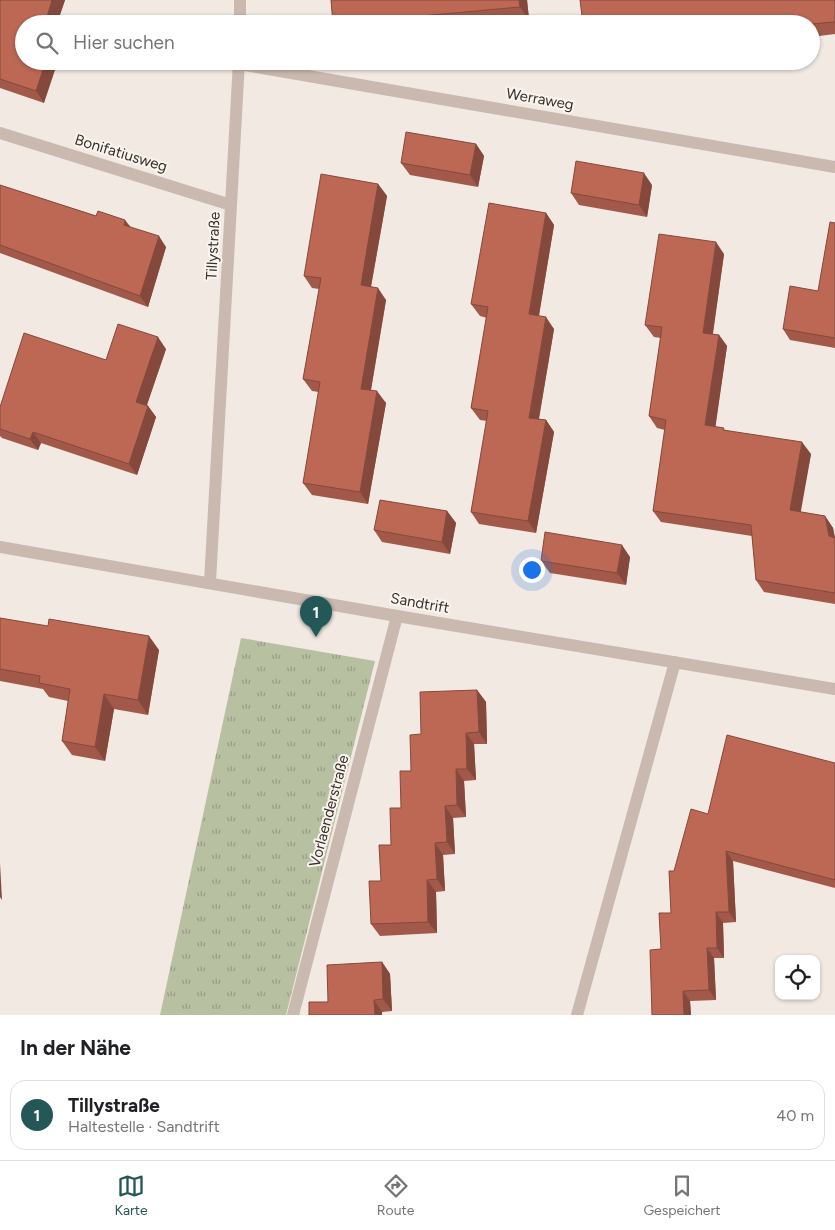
<!DOCTYPE html>
<html lang="de">
<meta charset="utf-8">
<style>
:root{--surface:#fff;--page:#f6f6f6;--text:#202124;--muted:#757577;--line:#e0e0e0;--accent:#245757}
body{margin:0;font-family:Figtree,sans-serif;background:var(--page);color:var(--text)}
.controls{position:absolute;right:15px;bottom:15px;display:grid;overflow:hidden;border-radius:10px;box-shadow:0 1px 4px #0004}
.controls button{width:45px;height:45px;display:grid;place-items:center;padding:0;border:0;border-bottom:1px solid var(--line);background:var(--surface);color:var(--text);font:25px sans-serif}
.you{position:absolute;left:531px;top:569px;width:18px;height:18px;margin:-12px;border:4px solid #fff;border-radius:50%;background:#1a73e8;box-shadow:0 0 0 8px #1a73e833}
.badge{display:grid;place-items:center;width:32px;height:32px;border-radius:50%;background:var(--accent);color:#fff;font-size:16px;font-weight:700}
.pin{position:absolute;translate:-50% -41px;filter:drop-shadow(0 1px 2px #0008)}
.pin::after{content:'';position:absolute;top:26px;width:18px;height:15px;background:inherit;clip-path:polygon(0 0,100% 0,50% 100%)}
.list{margin:0;padding:0;list-style:none}
h2{display:flex;justify-content:space-between;align-items:center;height:65px;margin:0;padding:0 20px;font-size:21px}
h2 small{font-size:16px;font-weight:400;color:var(--muted)}
.list li{display:grid;grid-template-columns:32px 1fr auto;gap:15px;align-items:center;box-sizing:border-box;height:70px;margin:0 10px 10px;padding:0 10px;border:1px solid var(--line);border-radius:15px}
.list b{display:block;font-size:19px;white-space:nowrap}
.list p{margin:0;font-size:16px;white-space:nowrap;color:var(--muted)}
.list em{font-size:16px;font-style:normal;color:var(--muted)}
.icon{flex:none;width:28px;height:28px;fill:none;stroke:currentColor;stroke-width:2;stroke-linecap:round;stroke-linejoin:round}
.map{position:relative;flex:none;width:835px;height:1015px;overflow:hidden}
.search{position:absolute;background:var(--surface);box-shadow:0 1px 4px #0004;left:15px;right:15px;top:15px;height:55px;display:flex;align-items:center;gap:12px;box-sizing:border-box;padding:0 18px;border-radius:28px;color:var(--muted);font-size:19px}
.sheet{height:145px;background:var(--surface)}
nav{display:flex;justify-content:space-around;align-items:center;box-sizing:border-box;height:70px;border-top:1px solid var(--line);background:var(--surface);font-size:14px;color:var(--muted)}
nav a{display:grid;justify-items:center;gap:2px}
nav .on{color:var(--accent)}
.map>svg:first-child{display:block}
</style>
<div class="map">
<svg width="835" height="1015" viewBox="0 0 835 1015">
<defs>
<pattern id="grass-tufts" width="24" height="20" patternUnits="userSpaceOnUse" patternTransform="scale(1.25)"><rect width="24" height="20" fill="#b8c0a2"/><path d="M3 7l-1-3M5 7V3M7 7l1-3M15 17l-1-3M17 17v-4M19 17l1-3" fill="none" stroke="#979c84"/></pattern>
</defs>
<rect width="100%" height="100%" fill="#f2e9e2"/>
<path fill="url(#grass-tufts)" d="M241,638L375,661L286,1015H160Z"/>
<g fill="none" stroke-linecap="round" stroke-linejoin="round">
<g stroke="#c9b9ae" stroke-width="12">
<path d="M240,24V0"/>
<path d="M239,64L835,167"/>
<path d="M0,133L231,205"/>
<path d="M0,547L397,616L835,689"/>
<path d="M210,582L239,61"/>
<path d="M293,1015L397,616"/>
<path d="M577,1015L675,662"/>
</g>
</g>
<g fill="#a25949">
<path d="M0,0H65L57,23L44,103L0,88Z"/>
<path d="M331,0H527L529,19L478,24H333Z"/>
<path d="M835,0V34L811,37V24Z"/>
<path d="M593,61H611L595,64Z"/>
<path d="M476,144L484,156L478,187L410,175L401,163Z"/>
<path d="M378,184L387,196L371,287L386,300L371,390L386,403L368,504L312,495L303,483L319,392L312,391L303,379L319,289L312,288L304,276Z"/>
<path d="M0,185L131,227L166,247L148,307L0,253Z"/>
<path d="M652,185L647,217L579,205L571,193Z"/>
<path d="M546,213L554,225L539,316L554,329L539,419L546,420L554,432L536,533L479,524L471,512L487,421L480,420L471,408L487,318L480,316L471,304Z"/>
<path d="M835,223V348L790,340L783,329L818,291Z"/>
<path d="M724,254L713,334L719,335L727,346L715,427L811,454L800,512L825,516L833,528L835,538V604L764,592L756,580L752,536L661,522L653,511L665,430L657,428L649,416L661,338L654,337L645,325Z"/>
<path d="M166,349L147,405L148,406L156,417L137,475L41,443L38,450L2,438L0,436V407L106,360Z"/>
<path d="M447,511L456,523L450,554L382,542L374,530Z"/>
<path d="M630,557L626,585L550,573L541,561Z"/>
<path d="M0,618L159,650L148,715L114,709L105,761L72,755L62,741L68,701L49,697L43,689L0,681Z"/>
<path d="M477,690L486,702L487,744H474L476,780L464,781L466,817L453,818L455,854L443,855L445,891L436,892L437,933L380,936L371,924L381,881L401,808L411,771Z"/>
<path d="M835,763V888L733,861L736,922L723,923L724,958H714L716,1000L690,1001L691,1015H652L661,949L671,913L674,871L708,814Z"/>
<path d="M382,962L390,974L392,1011L382,1012V1015H309Z"/>
</g>
<g fill="#84493c">
<path d="M52,0H65L57,24L46,20Z"/>
<path d="M519,0H527L529,19L520,7Z"/>
<path d="M46,61H58L44,103L36,91Z"/>
<path d="M476,144L484,156L478,187L470,175Z"/>
<path d="M644,173L652,185L647,217L639,205Z"/>
<path d="M378,184L387,196L369,297L361,285Z"/>
<path d="M546,213L554,225L537,326L529,314Z"/>
<path d="M125,220L133,230L124,225Z"/>
<path d="M159,236L166,247L148,307L140,296Z"/>
<path d="M716,242L724,254L711,345L703,333Z"/>
<path d="M378,288L386,300L369,401L361,389Z"/>
<path d="M546,317L554,329L537,429L529,418Z"/>
<path d="M719,335L727,346L714,437L705,425Z"/>
<path d="M158,337L166,349L144,413L136,402Z"/>
<path d="M377,391L386,403L368,504L360,492Z"/>
<path d="M148,406L156,417L137,475L129,464Z"/>
<path d="M546,420L554,432L536,533L528,521Z"/>
<path d="M33,432L41,443L38,450L30,439Z"/>
<path d="M802,442L811,454L799,522L790,510Z"/>
<path d="M447,511L456,523L450,554L442,542Z"/>
<path d="M825,516L833,528L835,538L829,536Z"/>
<path d="M622,545L630,557L626,585L617,573Z"/>
<path d="M149,636L159,650L148,715L138,700Z"/>
<path d="M477,690L486,702L487,744L479,732Z"/>
<path d="M104,694L114,709L105,761L95,747Z"/>
<path d="M466,733L474,744L476,780L467,769Z"/>
<path d="M456,769L464,781L466,817L457,805Z"/>
<path d="M445,806L453,818L455,854L447,842Z"/>
<path d="M435,843L443,855L445,891L437,879Z"/>
<path d="M726,851L733,861L736,922L729,912Z"/>
<path d="M0,863L2,900L0,897Z"/>
<path d="M427,880L436,892L437,933L428,922Z"/>
<path d="M716,912L723,923L724,958L717,948Z"/>
<path d="M707,948L714,958L716,1000L709,990Z"/>
<path d="M382,962L390,974L392,1011L383,999Z"/>
<path d="M683,991L690,1001L691,1015H684Z"/>
<path d="M374,1000L382,1012V1015H375Z"/>
</g>
<g fill="#bc6855" stroke="#84493c">
<path d="M0,0H52L46,20L58,24H24V61H46L36,91L0,79Z"/>
<path d="M331,0H519L520,7L333,24Z"/>
<path d="M580,0H835V22L811,24H583Z"/>
<path d="M406,132L476,144L470,175L401,163Z"/>
<path d="M576,161L644,173L639,205L571,193Z"/>
<path d="M321,174L378,184L361,285L378,288L361,389L377,391L360,492L303,483L320,382L303,379L321,278L304,276Z"/>
<path d="M0,185L96,216L98,211L125,220L124,225L159,236L140,296L0,245Z"/>
<path d="M489,203L546,213L529,314L546,317L529,418L546,420L528,521L471,512L488,411L471,408L488,307L471,304Z"/>
<path d="M830,222L835,223V338L783,329L790,286L818,291Z"/>
<path d="M659,234L716,242L703,333L719,335L705,425L724,428L723,430L802,442L790,510L825,516L829,536L835,538V593L756,580L751,525L653,511L666,420L649,416L662,327L645,325Z"/>
<path d="M118,324L158,337L136,402L148,406L129,464L33,432L30,439L0,429V407L24,333L106,360Z"/>
<path d="M380,500L447,511L442,542L374,530Z"/>
<path d="M545,532L622,545L617,573L541,561Z"/>
<path d="M0,618L48,626L49,619L149,636L138,700L104,694L95,747L62,741L70,689L39,683L40,676L0,669Z"/>
<path d="M477,690L479,732L466,733L467,769H456L457,805L445,806L447,842L435,843L437,879L427,880L428,922L371,924L369,881H381L379,845H391L390,808H401L400,771H411L410,735L421,734L420,692Z"/>
<path d="M727,735L835,763V880L726,851L729,912H716L717,948H707L709,990L683,991L684,1015H652L650,950L661,949L659,913H671L669,871H674L691,809L708,814Z"/>
<path d="M382,962L383,999L374,1000L375,1015H309V1002H328L327,965Z"/>
</g>
<g text-anchor="middle" stroke-width="4" stroke-linejoin="round" paint-order="stroke">
<g font-size="15" fill="#392f2c" stroke="#f9f4ee">
<text transform="translate(540 99) rotate(10)" y="5">Werraweg</text>
<text transform="translate(121 153) rotate(17)" y="5">Bonifatiusweg</text>
<text transform="translate(213 246) rotate(-87)" y="5">Tillystraße</text>
<text transform="translate(420 603) rotate(10)" y="5">Sandtrift</text>
<text transform="translate(329 811) rotate(-75)" y="5">Vorlaenderstraße</text>
</g>
</g>
</svg>
<div class="controls">
<button><svg class="icon" aria-label="locate" viewBox="0 0 24 24"><circle cx="12" cy="12" r="6"/><path d="M12 2v4M12 18v4M2 12h4M18 12h4"/></svg></button>
</div>
<div class="you"></div>
<div class="pin badge" style="left:316px;top:637px">1</div>
<div class="search"><svg class="icon" aria-label="search" viewBox="0 0 24 24"><circle cx="10" cy="10" r="6"/><path d="M15 15l6 6"/></svg>Hier suchen</div>
</div>
<section class="sheet">
<h2>In der Nähe<small></small></h2>
<ul class="list">
<li><span class="badge">1</span><div><b>Tillystraße</b><p>Haltestelle · Sandtrift</p></div><em>40 m</em></li>
</ul>
</section>
<nav>
<a class="on"><svg class="icon" aria-label="map" viewBox="0 0 24 24"><path d="M3 6l6-2 6 2 6-2v14l-6 2-6-2-6 2zM9 4v14M15 6v14"/></svg>Karte</a>
<a><svg class="icon" aria-label="directions" viewBox="0 0 24 24"><path d="M12 3l9 9-9 9-9-9zM9 14v-3h6M13 9l2 2-2 2"/></svg>Route</a>
<a><svg class="icon" aria-label="saved" viewBox="0 0 24 24"><path d="M7 4h10v16l-5-4-5 4z"/></svg>Gespeichert</a>
</nav>
